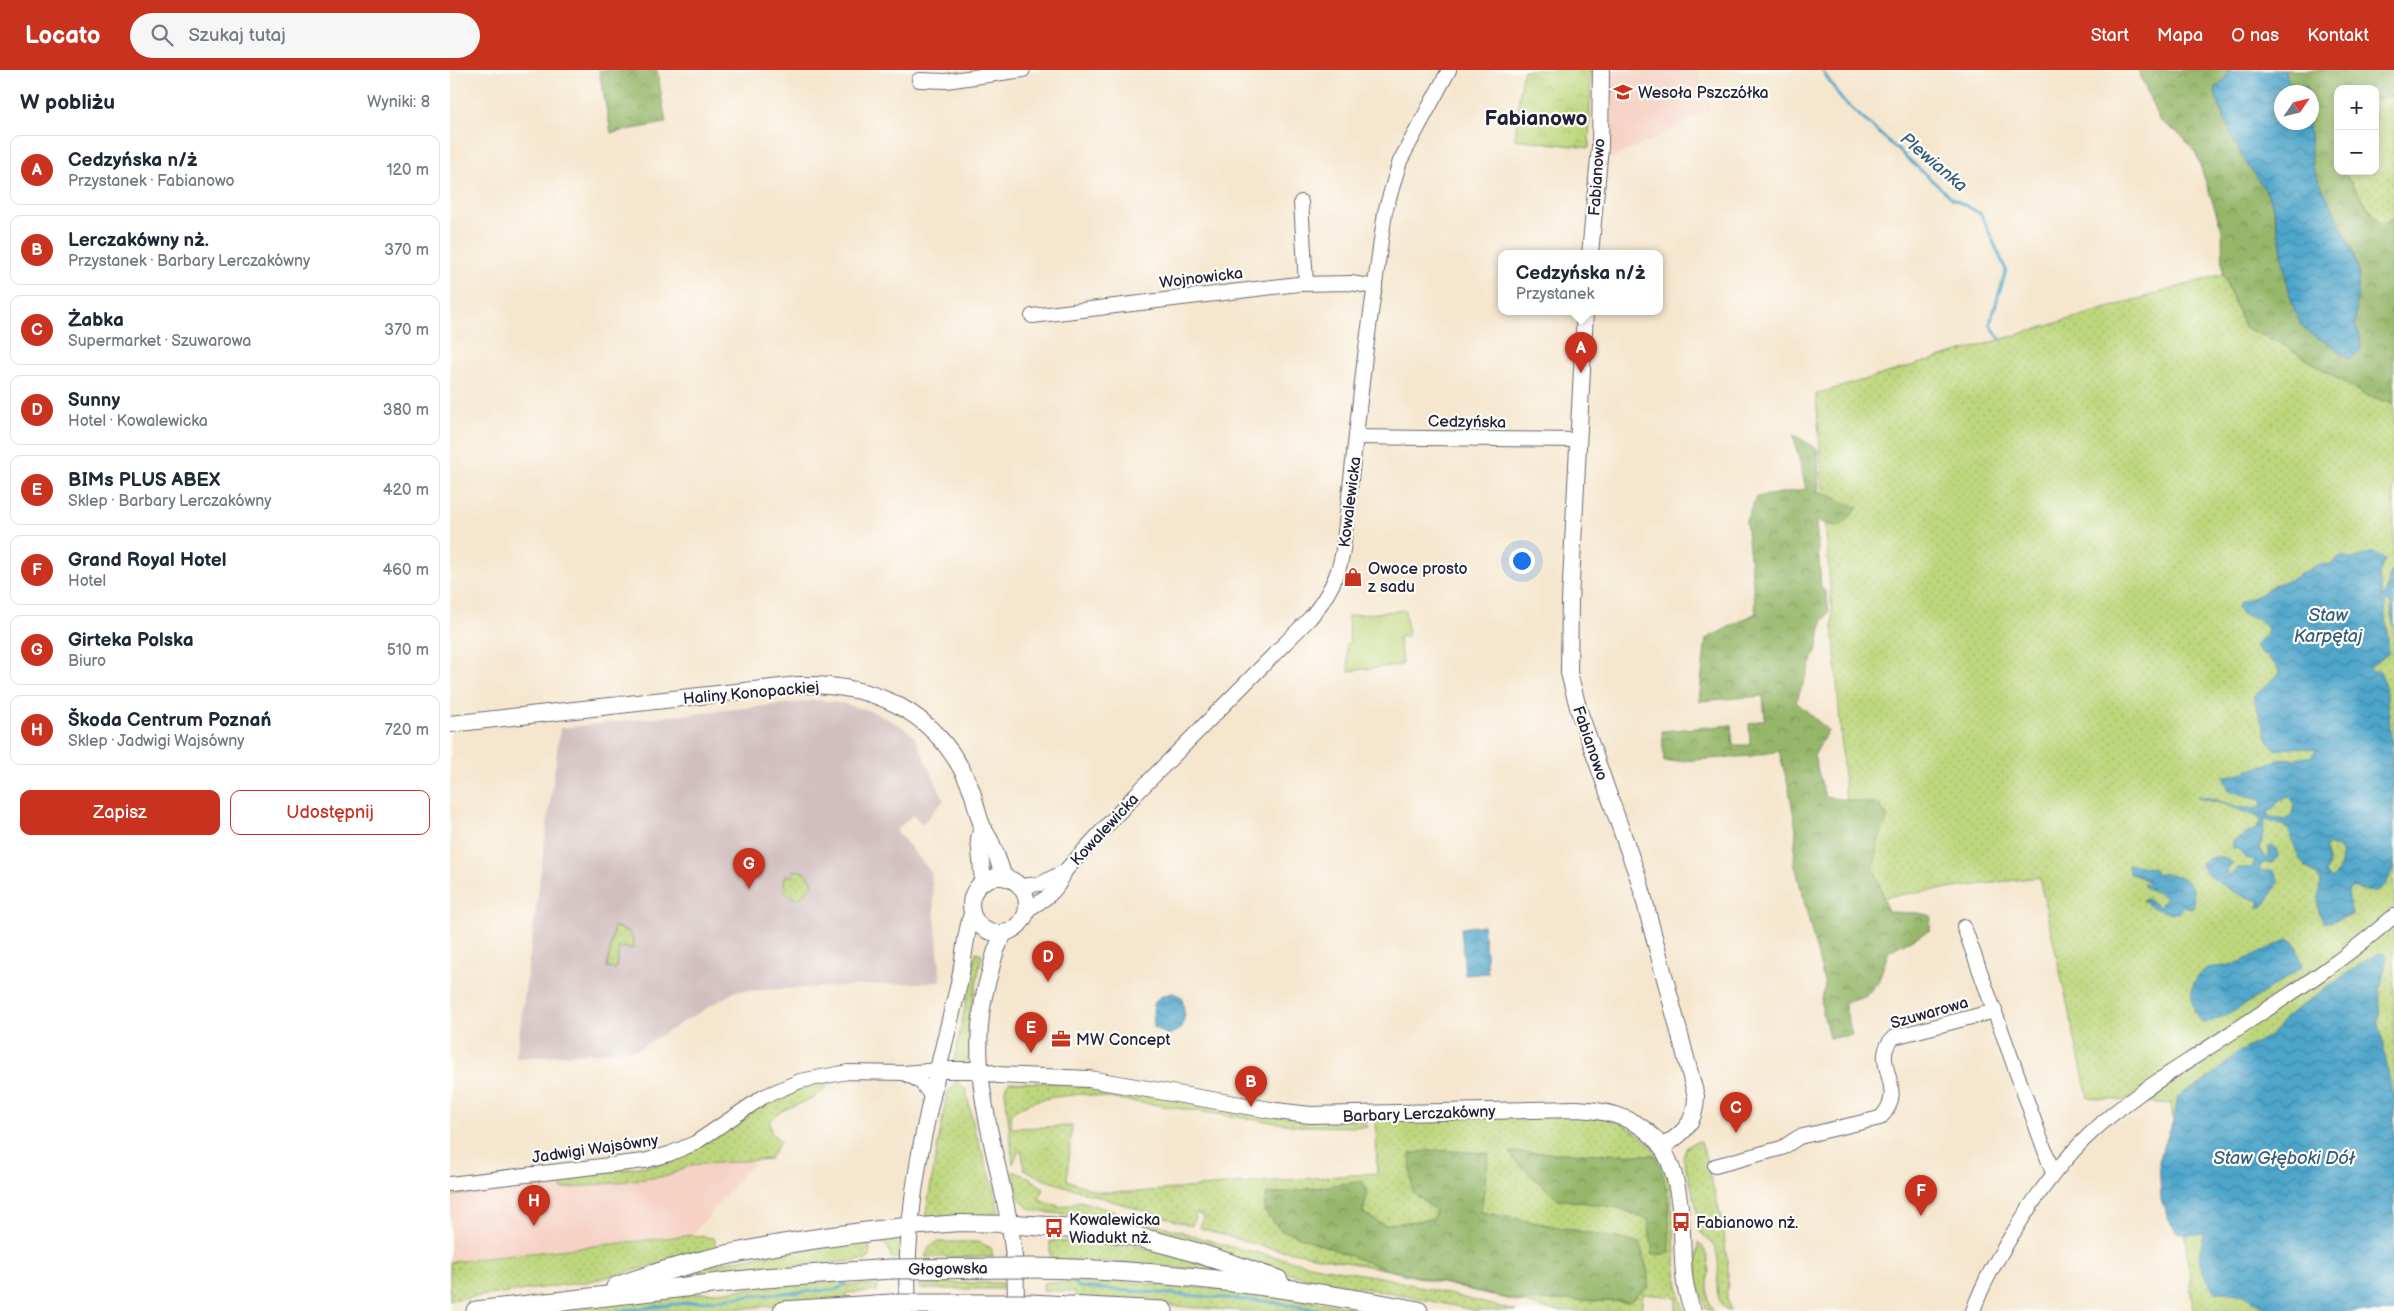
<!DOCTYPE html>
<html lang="pl">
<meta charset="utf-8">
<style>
:root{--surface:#fff;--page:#f6f6f7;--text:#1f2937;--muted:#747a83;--line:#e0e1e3;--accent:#c8321e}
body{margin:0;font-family:"Balsamiq Sans",sans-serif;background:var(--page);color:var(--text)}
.controls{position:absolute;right:15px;top:15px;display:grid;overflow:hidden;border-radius:10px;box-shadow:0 2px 8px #0003}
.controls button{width:45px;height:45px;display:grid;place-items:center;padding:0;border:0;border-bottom:1px solid var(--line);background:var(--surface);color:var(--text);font:25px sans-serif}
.compass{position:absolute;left:1824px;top:15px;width:45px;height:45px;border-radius:50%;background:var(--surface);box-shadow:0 2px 8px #0003;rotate:55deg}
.you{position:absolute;left:1071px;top:490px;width:18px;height:18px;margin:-12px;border:4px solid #fff;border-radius:50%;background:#1a73e8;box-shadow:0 0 0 8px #1a73e833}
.badge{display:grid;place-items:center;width:32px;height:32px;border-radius:50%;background:var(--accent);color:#fff;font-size:16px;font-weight:700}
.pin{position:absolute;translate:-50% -41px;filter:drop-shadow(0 1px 2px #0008)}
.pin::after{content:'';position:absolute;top:26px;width:18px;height:15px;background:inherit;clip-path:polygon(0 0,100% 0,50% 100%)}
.popup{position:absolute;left:1048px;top:180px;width:165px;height:65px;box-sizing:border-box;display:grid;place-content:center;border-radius:10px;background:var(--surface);filter:drop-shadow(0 1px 4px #0005);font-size:16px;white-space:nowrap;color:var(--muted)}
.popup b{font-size:19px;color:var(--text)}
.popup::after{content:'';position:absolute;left:50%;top:100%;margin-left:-10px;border:10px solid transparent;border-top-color:var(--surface)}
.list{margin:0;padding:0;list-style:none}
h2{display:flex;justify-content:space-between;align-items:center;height:65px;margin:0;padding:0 20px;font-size:21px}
h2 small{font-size:16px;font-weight:400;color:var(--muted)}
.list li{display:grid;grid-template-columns:32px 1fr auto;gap:15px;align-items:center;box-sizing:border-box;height:70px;margin:0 10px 10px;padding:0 10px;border:1px solid var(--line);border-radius:10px}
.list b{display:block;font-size:19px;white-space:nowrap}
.list p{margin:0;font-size:16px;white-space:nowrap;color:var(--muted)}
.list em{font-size:16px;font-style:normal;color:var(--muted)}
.actions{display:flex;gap:10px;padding:15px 20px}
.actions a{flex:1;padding:11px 0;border:1px solid var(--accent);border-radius:10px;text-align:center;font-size:18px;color:var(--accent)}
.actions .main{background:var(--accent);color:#fff}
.icon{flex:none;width:28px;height:28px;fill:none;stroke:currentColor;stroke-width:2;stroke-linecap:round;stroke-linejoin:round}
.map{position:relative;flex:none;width:1944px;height:1241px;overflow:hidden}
header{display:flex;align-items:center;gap:30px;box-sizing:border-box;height:70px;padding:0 25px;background:var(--accent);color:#fff}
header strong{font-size:24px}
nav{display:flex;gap:28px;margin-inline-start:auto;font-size:18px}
.search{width:350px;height:45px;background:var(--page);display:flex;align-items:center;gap:12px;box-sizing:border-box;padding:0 18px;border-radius:28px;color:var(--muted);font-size:19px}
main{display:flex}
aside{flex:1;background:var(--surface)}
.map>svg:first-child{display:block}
</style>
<header>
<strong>Locato</strong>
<div class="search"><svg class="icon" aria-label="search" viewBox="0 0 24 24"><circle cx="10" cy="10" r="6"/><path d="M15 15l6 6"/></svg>Szukaj tutaj</div>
<nav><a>Start</a><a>Mapa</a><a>O nas</a><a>Kontakt</a></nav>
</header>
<main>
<aside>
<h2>W pobliżu<small>Wyniki: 8</small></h2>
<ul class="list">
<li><span class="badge">A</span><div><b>Cedzyńska n/ż</b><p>Przystanek · Fabianowo</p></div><em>120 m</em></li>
<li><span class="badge">B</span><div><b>Lerczakówny nż.</b><p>Przystanek · Barbary Lerczakówny</p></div><em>370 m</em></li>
<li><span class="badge">C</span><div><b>Żabka</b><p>Supermarket · Szuwarowa</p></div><em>370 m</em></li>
<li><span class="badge">D</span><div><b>Sunny</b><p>Hotel · Kowalewicka</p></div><em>380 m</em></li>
<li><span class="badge">E</span><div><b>BIMs PLUS ABEX</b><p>Sklep · Barbary Lerczakówny</p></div><em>420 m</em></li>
<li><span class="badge">F</span><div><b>Grand Royal Hotel</b><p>Hotel</p></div><em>460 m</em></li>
<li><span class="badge">G</span><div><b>Girteka Polska</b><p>Biuro</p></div><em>510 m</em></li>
<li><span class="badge">H</span><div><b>Škoda Centrum Poznań</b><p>Sklep · Jadwigi Wajsówny</p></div><em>720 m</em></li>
</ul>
<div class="actions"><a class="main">Zapisz</a><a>Udostępnij</a></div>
</aside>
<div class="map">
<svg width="1944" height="1241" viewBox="0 0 1944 1241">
<defs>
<pattern id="grass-dots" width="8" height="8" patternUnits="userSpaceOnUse" patternTransform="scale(1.25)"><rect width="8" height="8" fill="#bdd67b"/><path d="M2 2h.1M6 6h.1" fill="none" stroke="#a2b76b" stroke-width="1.8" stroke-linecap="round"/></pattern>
<pattern id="forest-crowns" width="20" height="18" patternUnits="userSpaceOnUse" patternTransform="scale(1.25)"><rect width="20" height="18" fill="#96b76b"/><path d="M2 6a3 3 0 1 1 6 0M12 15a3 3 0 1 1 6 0" fill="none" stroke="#7a9459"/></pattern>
<pattern id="park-crowns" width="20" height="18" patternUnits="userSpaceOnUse" patternTransform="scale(1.25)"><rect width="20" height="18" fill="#bdd67b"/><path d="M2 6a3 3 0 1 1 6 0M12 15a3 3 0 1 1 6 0" fill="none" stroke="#a2b76b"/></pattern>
<pattern id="water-waves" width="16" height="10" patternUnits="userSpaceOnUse" patternTransform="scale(1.25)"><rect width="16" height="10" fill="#4da5ca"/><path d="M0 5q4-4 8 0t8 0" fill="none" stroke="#4086a5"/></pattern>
</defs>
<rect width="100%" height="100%" fill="#fdfcf7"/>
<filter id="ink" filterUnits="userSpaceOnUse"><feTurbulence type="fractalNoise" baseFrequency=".02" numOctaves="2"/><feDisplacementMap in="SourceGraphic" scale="10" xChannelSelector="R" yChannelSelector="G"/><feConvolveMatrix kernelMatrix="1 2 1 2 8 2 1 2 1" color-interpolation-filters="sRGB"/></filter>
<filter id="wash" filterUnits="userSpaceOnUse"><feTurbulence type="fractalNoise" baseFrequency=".0096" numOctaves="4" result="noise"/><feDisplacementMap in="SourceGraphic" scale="20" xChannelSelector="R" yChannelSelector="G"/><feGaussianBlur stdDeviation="1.12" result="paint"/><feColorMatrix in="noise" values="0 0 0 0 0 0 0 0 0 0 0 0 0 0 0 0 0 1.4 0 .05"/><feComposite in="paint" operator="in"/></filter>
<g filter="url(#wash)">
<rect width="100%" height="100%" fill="#f5e6cd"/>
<g fill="#f6d2c5">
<path d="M1162,0H1249L1261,39L1214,64L1160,89Z"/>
<path d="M304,1091L244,1163L0,1191V1125L112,1114L113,1119L218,1107L243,1095Z"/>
</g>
<path fill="#d1bfbf" d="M371,630L390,633L424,642L451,656L464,666L494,730L472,754L463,745L446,760L481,802L491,912L286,921L186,980L66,988L110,658Z"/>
<g fill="url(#grass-dots)" stroke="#707c5b" fill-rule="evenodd">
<path d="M1944,25V148L1931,156L1893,101H1925V30Z"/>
<path d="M1773,204L1794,257L1832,274L1913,324L1940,333L1944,336V1241H1743L1721,1034L1638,1028L1589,807L1403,831L1366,324Z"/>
<path d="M343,800C354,801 361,804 363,815L348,830L335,823C334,817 333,808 338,803L340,807L344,806Z"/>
<path d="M164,856L179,862L183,869V879L169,877L166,899L157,898Z"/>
<path d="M526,882L532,884L521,942L520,996H503Z"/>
<path d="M507,1010L516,1020L525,1062L545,1120L549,1146L475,1147L497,1024Z"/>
<path d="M372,1011L379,1012C374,1029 342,1034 329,1043C325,1045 323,1049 320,1051L321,1062L330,1072L320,1089L241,1095L218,1106L112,1119L111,1114L82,1117V1112L210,1094L240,1083L314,1033L339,1021Z"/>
<path d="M559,1012L608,1013L911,1051L918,1057L848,1056L632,1024C609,1027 580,1027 561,1044V1058L622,1056L617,1110L648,1122H686L927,1103L926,1050C973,1049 1020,1048 1066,1046C1094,1046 1126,1043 1153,1048C1182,1054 1210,1077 1218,1106C1229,1151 1219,1197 1234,1241H1226V1227L1193,1224L1191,1241H1107L933,1199L815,1177L750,1158L753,1146L746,1143L742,1156L595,1110L574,1099L572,1081L568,1082L563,1094L555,1020L557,1014ZM1039,1083L1031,1142L1190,1173L1179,1232L1127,1230L978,1208L933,1198L816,1125L917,1122L913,1143L934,1155L983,1149L986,1141ZM1065,1091L1219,1126V1146L1198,1150L1080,1103Z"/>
<path d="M1251,1071L1272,1151L1278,1198L1277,1228L1281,1241H1277C1258,1223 1274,1202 1266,1181C1263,1173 1254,1166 1248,1160L1246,1135L1233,1087L1236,1078L1244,1072Z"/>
<path d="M563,1101L580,1108L593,1118L589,1130L611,1137L630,1131L778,1176L869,1197L935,1208L1066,1241H1027L954,1225L855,1208L699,1164L618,1148V1144C582,1142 567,1143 563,1101Z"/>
<path d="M76,1111L77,1117L0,1126V1120Z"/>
<path d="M241,1165L264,1168L268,1180L137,1212L0,1230V1192Z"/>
<path d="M451,1165L450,1188H441C440,1175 432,1170 419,1171L420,1187L417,1190L203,1209L285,1190Z"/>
<path d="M600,1171L678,1174L789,1202L604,1189L600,1186Z"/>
<path d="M487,1172H529L541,1178L543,1187H475L479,1178Z"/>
<path d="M1248,1172C1270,1192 1249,1219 1263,1241L1256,1239L1247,1209Z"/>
<path d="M627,1208L792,1221L926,1241H788L625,1228V1222L593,1220V1213L597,1212L625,1213Z"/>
<path d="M394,1210L395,1215L427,1214V1221L396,1223V1230L258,1241H92L202,1228Z"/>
<rect x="470" y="1213" width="82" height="6"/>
</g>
<g fill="url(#forest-crowns)" stroke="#5c6c53">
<path d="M149,0H207L216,53L161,63Z"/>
<path d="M1688,0H1778L1776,8L1766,18V27L1792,87L1811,113L1821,131L1828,158L1836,208L1857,261L1884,277L1893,286L1910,265L1905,255L1909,204L1903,182L1862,96L1859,53L1862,52V22H1857V17L1845,15L1838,10L1834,0H1944V25L1925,30V19H1888V38L1885,39L1888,61V101H1893L1931,156L1944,148V336L1940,333L1913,324L1832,274L1794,257L1773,204L1772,160L1746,83L1731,65L1709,50Z"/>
<path d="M1343,364L1368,380L1369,421L1408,438L1390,457L1366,451L1371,518L1376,522L1379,541L1372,552L1368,576L1346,632L1378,660L1364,686L1375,727L1429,734L1438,747L1428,771L1424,797L1438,842L1469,843L1481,846L1480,860L1439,881L1428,912L1415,927L1394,933L1402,965L1379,968L1371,933L1375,915L1344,791L1346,759L1339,719L1329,681L1301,686L1214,692L1212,661L1281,655L1283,675H1300L1299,654L1315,649L1313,626L1249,631L1256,569L1306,543L1296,451L1306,427L1356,419Z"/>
<path d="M983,1080L1039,1083L1031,1142L1190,1173L1198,1203V1217L1179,1232L1127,1230L1069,1231L933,1198L831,1160L814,1141L816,1125L913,1111L917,1122L913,1143L934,1155L983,1149L986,1141L962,1121L960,1084Z"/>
<path d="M1060,1082L1205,1085C1221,1118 1219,1147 1220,1183L1203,1185L1198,1150L1172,1138L1107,1129L1065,1091Z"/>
</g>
<path fill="url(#park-crowns)" stroke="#707c5b" d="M1074,0H1141L1139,78L1065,69L1071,10Z"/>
<path fill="#bdd67b" stroke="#707c5b" d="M955,540L958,566L949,567L952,595L899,601L896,573L900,572L898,546Z"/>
<g fill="url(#water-waves)" stroke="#386482" fill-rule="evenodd">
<path d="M1778,0H1834L1838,10L1845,15L1857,17V22H1832V52L1859,53L1862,96L1903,182L1909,204L1905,255L1910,265L1911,280L1900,288C1891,286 1888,280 1881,275C1874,271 1865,267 1858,262C1833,241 1834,163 1821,131C1814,114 1800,102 1792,86C1781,67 1774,47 1766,27V18L1776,8Z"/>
<path d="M1924,482L1935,490L1929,504L1932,528C1942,517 1935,507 1944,498V558L1940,533L1938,531L1935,534L1939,583L1919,598L1923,601L1929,600C1944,619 1944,763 1944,796C1938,809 1935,825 1917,821C1910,820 1907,817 1901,818L1898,822L1902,845L1875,853C1865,843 1868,825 1871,812C1866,801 1856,800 1850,789C1844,778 1843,765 1835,756L1816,750C1811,758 1815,768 1809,777L1817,789L1819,787V777L1822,776L1828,781V786L1822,793H1813L1809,798L1812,801H1824L1829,812C1822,820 1820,830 1812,837H1808L1810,830C1794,830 1759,810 1751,796V793C1760,785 1775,784 1783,794L1776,800L1778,805L1783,804L1787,798H1802L1805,790L1795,788L1788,779L1783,778V771L1806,759L1811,750L1810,748L1777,735L1748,728L1747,726C1767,727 1791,743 1810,737L1812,733L1809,729L1779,721L1773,706L1785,705L1829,690L1859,687L1866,682V680L1845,677L1826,680L1819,673L1803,627L1830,603L1825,594L1806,578V574L1816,565L1818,559L1806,548L1791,544L1787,537L1790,532L1812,524L1823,515L1840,510L1867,495L1881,494L1892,486L1901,489ZM1838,727L1844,733L1842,746L1835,750L1818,746V741L1822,740L1830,730ZM1878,774L1890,779C1894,790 1890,803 1881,809L1876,803L1879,794L1875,778Z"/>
<path d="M1678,794L1702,798L1705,800V805C1717,802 1737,805 1743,820C1744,824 1743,831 1744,836L1741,838L1735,836L1728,843C1712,842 1706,841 1692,830L1696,829L1710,837L1716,827L1695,817L1693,815L1700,813L1688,806L1679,804Z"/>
<path d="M1033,855L1038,903L1015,905L1011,858Z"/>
<path d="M1839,869L1845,872L1852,895L1851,898C1834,909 1768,956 1752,952C1739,938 1737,914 1753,901C1759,896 1768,897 1775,896C1797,892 1819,877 1839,869Z"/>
<path d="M1929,883L1935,884L1937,888L1930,920L1929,953L1944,1032V1241H1821L1794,1225L1765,1221C1750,1206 1747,1182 1755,1163L1738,1165L1727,1162L1719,1151L1711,1129L1709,1091L1725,1045L1727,1029L1734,1022L1749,1015L1766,1003L1785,984L1819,966L1828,958L1834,948L1847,939L1911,893Z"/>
<path d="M723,923L732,927L735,946L731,959L718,965L704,958C703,939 699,927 723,923Z"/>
</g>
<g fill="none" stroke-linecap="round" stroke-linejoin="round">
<g stroke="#4da5ca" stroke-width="3">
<path d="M1372,0L1392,30L1502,128L1531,144L1556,200L1540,254L1550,269"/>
<path d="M625,1213L629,1217L813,1231L877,1241"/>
<path d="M167,1241L289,1227L388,1219L395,1214"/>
</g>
</g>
</g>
<g filter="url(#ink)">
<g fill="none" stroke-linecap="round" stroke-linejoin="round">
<g stroke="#6c676e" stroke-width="16">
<g id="minor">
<path d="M469,10L496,11L573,0"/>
<path d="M851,132L856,213"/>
<path d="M582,246L848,214L901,213L925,217"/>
<path d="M906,367L1128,370"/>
<path d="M570,816L590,814L615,801L686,724L860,548C877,528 889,507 893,480L915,286L935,142L950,91L999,0"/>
<path d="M577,840C595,829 608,822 615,801"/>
<path d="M1514,857L1603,1103"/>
<path d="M454,1003L470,1011L483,1028"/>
<path d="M1265,1096L1332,1078L1349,1067L1430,1048C1461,1018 1417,992 1444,967L1545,941"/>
<path d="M0,1114L194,1091L219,1084L245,1073L313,1027L350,1011L398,1002L454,1003L488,1000"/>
<path d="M1523,1241C1533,1212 1549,1186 1565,1160C1587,1124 1611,1091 1642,1062C1674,1032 1709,1010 1746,986C1813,941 1883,900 1944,846"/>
</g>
</g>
<g stroke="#6c676e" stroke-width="18">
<g id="tertiary">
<path d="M1140,184L1150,77L1151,0"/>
<path d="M1135,242L1120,531L1119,603L1129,641L1189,810L1246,1026C1246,1053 1233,1064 1212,1077"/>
<path d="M0,654L348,615C423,613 485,640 518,712C525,726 526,741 532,755C534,761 538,766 541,772C546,783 550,796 554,807"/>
<path d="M532,756L529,769L533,812"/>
<circle cx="549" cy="835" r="28"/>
<path d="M554,864C544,881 544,888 539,906C504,1023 574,1125 565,1241"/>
<path d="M488,1000H529L548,1005L639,1009L826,1041L860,1045L1127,1039C1210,1043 1228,1087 1232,1161C1233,1189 1232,1216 1243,1241"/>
<path d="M459,1157L509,1153L559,1154"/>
<path d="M458,1241C452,1132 482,1023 508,918C514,894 514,867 522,844"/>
</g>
</g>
<g stroke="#6c676e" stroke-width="21">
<g id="secondary">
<path d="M559,1154C598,1157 638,1158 677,1165C729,1175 778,1193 828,1210"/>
<path d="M580,1198C710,1199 841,1217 968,1241"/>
<path d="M166,1217C260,1182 360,1168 459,1157"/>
<path d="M580,1234L713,1241"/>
<path d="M26,1241L314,1208L441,1199"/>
<path d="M333,1241L441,1234"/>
</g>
</g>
<use href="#minor" stroke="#fff" stroke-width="14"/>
<use href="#tertiary" stroke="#fff" stroke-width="16"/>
<use href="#secondary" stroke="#fff" stroke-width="19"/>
<g stroke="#6c676e" stroke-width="21" stroke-linecap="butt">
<g id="secondary-bridge">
<path d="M441,1199L580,1198"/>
<path d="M441,1234H580"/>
</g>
</g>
<use href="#secondary-bridge" stroke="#fff" stroke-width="19"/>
</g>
</g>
<defs>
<g id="school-bare" transform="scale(1.5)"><path d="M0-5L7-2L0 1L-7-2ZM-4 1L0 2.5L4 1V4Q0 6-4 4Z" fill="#c8321e" stroke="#fdfcf7" stroke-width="2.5" paint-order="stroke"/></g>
<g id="shop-bare" transform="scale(1.5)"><path d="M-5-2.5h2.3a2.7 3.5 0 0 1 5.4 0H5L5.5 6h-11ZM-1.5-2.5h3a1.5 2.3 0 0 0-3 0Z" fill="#c8321e" stroke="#fdfcf7" stroke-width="2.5" paint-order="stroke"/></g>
<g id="office-bare" transform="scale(1.5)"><path d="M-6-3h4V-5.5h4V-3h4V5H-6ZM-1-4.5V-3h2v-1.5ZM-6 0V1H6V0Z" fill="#c8321e" stroke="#fdfcf7" stroke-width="2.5" paint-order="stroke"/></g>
<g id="bus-bare" transform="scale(1.5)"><path d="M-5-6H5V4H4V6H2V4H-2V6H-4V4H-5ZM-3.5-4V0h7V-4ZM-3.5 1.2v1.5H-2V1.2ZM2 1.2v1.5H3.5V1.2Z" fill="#c8321e" stroke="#fdfcf7" stroke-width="2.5" paint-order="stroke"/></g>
</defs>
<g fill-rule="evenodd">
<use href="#school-bare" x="1173" y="22"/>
<use href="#shop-bare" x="903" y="507"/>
<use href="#office-bare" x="611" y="969"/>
<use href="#bus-bare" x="1231" y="1152"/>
<use href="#bus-bare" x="604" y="1158"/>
</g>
<g text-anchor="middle" stroke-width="4.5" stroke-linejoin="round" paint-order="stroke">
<g font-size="16" fill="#22223b" stroke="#fdfcf7" text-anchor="start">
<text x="1188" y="28">Wesoła Pszczółka</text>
<text x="918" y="504">Owoce prosto<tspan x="918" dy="18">z sadu</tspan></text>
<text x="626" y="975">MW Concept</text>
<text x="619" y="1155">Kowalewicka<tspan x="619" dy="18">Wiadukt nż.</tspan></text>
<text x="1246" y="1158">Fabianowo nż.</text>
</g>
<g font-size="16" fill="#22223b" stroke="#fdfcf7">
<text transform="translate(1146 107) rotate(-86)" y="6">Fabianowo</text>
<text transform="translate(751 207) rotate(-7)" y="6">Wojnowicka</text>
<text transform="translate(1017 351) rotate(1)" y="6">Cedzyńska</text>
<text transform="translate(899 432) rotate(-83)" y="6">Kowalewicka</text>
<text transform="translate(301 622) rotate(-5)" y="6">Haliny Konopackiej</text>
<text transform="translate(1141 673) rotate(71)" y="6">Fabianowo</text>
<text transform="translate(654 759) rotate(-47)" y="6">Kowalewicka</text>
<text transform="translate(1479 942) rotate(-16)" y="6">Szuwarowa</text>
<text transform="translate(969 1043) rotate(-2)" y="6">Barbary Lerczakówny</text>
<text transform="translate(145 1078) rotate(-8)" y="6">Jadwigi Wajsówny</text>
<text transform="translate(498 1198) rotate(-1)" y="6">Głogowska</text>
</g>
<g font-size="18" font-style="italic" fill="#355d7b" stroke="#fdfcf7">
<text transform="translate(1484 92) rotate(40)" y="6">Plewianka</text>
<text x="1878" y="551">Staw<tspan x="1878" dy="21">Karpętaj</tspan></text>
<text x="1834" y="1094">Staw Głęboki Dół</text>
</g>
<g font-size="21" font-weight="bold" fill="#22223b" stroke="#fdfcf7">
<text x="1086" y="55">Fabianowo</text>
</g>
</g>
</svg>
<div class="controls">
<button>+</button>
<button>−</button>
</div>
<svg class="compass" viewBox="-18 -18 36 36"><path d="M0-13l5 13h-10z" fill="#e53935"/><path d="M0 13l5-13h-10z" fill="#747a83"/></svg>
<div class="you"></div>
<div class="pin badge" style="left:1131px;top:303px">A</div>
<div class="popup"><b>Cedzyńska n/ż</b>Przystanek</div>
<div class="pin badge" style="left:801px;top:1037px">B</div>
<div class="pin badge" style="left:1286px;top:1063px">C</div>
<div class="pin badge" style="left:598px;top:912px">D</div>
<div class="pin badge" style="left:581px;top:983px">E</div>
<div class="pin badge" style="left:1471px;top:1146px">F</div>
<div class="pin badge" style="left:299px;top:819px">G</div>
<div class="pin badge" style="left:84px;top:1156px">H</div>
</div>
</main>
